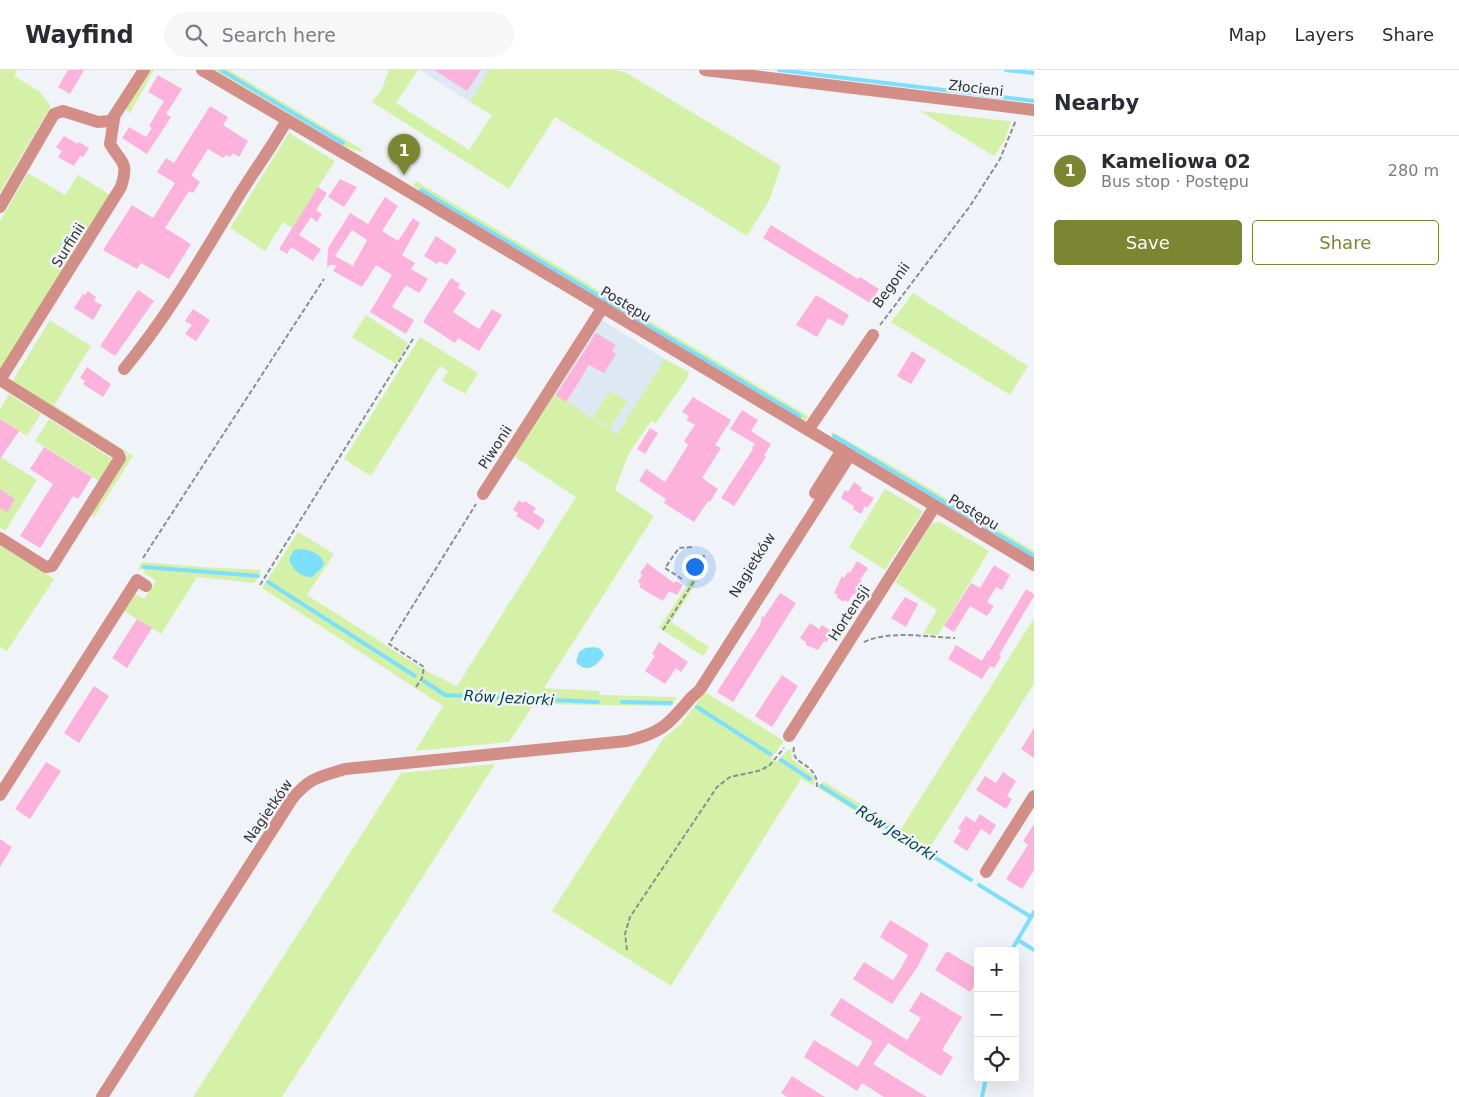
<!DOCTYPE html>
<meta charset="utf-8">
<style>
:root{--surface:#fff;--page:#f7f7f7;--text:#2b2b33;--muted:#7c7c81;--line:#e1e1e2;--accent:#7b8633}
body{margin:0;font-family:"DejaVu Sans",sans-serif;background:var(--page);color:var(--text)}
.controls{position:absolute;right:15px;bottom:15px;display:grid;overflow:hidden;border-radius:5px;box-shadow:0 5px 20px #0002}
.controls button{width:45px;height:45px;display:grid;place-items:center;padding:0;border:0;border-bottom:1px solid var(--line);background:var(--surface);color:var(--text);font:25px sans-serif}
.you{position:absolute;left:694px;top:496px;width:18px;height:18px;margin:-12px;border:4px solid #fff;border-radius:50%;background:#1a73e8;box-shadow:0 0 0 8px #1a73e833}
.badge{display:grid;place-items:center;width:32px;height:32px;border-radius:50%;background:var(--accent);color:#fff;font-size:16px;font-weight:700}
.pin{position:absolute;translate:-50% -41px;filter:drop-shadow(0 1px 2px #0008)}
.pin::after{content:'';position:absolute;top:26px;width:18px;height:15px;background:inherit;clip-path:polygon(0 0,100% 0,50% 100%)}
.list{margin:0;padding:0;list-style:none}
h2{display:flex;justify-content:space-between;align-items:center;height:65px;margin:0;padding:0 20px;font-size:21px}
h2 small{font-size:16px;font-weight:400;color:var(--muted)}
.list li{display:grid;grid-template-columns:32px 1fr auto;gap:15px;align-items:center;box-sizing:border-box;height:70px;padding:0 20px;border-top:1px solid var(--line)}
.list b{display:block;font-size:19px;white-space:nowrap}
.list p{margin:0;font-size:16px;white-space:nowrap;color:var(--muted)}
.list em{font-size:16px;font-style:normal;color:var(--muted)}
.actions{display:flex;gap:10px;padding:15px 20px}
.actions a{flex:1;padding:11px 0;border:1px solid var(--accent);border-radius:5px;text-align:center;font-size:18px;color:var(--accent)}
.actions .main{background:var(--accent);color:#fff}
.icon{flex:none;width:28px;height:28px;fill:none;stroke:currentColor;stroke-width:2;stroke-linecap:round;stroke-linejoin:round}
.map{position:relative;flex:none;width:1034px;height:1027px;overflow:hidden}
header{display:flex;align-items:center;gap:30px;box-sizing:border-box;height:70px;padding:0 25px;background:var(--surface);border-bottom:1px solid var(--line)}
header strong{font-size:24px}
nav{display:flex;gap:28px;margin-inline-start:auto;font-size:18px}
.search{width:350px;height:45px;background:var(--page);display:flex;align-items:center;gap:12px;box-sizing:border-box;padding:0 18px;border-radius:28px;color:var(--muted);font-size:19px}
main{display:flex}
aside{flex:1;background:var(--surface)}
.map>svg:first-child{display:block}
</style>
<header>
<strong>Wayfind</strong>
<div class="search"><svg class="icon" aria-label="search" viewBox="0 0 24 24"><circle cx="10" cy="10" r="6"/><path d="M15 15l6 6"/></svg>Search here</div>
<nav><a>Map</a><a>Layers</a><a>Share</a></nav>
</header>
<main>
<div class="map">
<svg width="1034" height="1027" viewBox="0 0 1034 1027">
<rect width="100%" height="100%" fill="#f0f4f8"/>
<g fill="#dee8f2">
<path d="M420,0H489L470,32Z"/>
<path d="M600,249L665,289L617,365L553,323Z"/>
</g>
<g fill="#d4f1a7">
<path d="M0,0H17L14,6L39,21L51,36L0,123Z"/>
<path d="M149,0H154L130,43L127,41L126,37Z"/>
<path d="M214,0H229L363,80L361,82L346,77Z"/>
<path d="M389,0H418L396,33L469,80L492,45L470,32L489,0H613L625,2L781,96L769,131L747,166L555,47L509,119L372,32L382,19Z"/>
<path d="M920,41L999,50L1011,51L1005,70L994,86Z"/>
<path d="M289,63L335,91L292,158L283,152L265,181L230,158Z"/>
<path d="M28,103L65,125L78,105L107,123L111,128L0,304V151Z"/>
<path d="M416,111L808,346L805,352L413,116Z"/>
<path d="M913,223L1028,296L1010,325L891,252Z"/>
<path d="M366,245L408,273L396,294L352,267Z"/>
<path d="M50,250L91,276L54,335L133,386L94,447L91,445L128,385L13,312V310Z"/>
<path d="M420,267L478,303L465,324L442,311L448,301L440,296L371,406L344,389Z"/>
<path d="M665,289L689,302L686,310L656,353L651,351L629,383L615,420L654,446L544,618L599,621L600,625L677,627L671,636L534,634L509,672L415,681L443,636L262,518L298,462L334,484L307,525L428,602L457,616L576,427L512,385L553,323L617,364Z"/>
<path d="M610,321L627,332L610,358L593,347Z"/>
<path d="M9,324L41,344L27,366L0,349V339Z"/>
<path d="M49,349L114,390L101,412L35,371Z"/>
<path d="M831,361L894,397L1034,481V487L833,367Z"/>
<path d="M0,387L37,410L5,461L0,457Z"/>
<path d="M885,419L923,441L885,500L849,477Z"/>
<path d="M940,452L989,481L938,565L923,564L937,540L895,512L932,453Z"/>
<path d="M0,472L54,509L7,581L0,577Z"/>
<path d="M142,492L203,497L261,500L255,513L197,507L161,564L124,541L135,524L144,529L156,511L144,503L145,500L138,499Z"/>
<path d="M700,495L705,499L671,552L709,577L703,586L659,558Z"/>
<path d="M1034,548V614L925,785L818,718L823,711L901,759Z"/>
<path d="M705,622L784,671L771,689L776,692L788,680H791L792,689L814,706L815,716L801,709L671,916L552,841L657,678L664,668L681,654Z"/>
<path d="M495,694L282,1027H193L401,703Z"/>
</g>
<g fill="#7ddffe">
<path d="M299,479C309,479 320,483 324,493L322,498L312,507C301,508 292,499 289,489L294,480Z"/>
<path d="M585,578C594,577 601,576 604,585C597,596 586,604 576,592L579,582Z"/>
</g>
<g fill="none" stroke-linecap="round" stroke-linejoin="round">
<g stroke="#7ddffe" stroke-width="4">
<path d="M221,0L343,73"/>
<path d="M779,0L1034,31"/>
<path d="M1006,0L1034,3"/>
<path d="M421,120L800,346"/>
<path d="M834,366L1034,486"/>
<path d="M144,497L258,506"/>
<path d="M268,512L415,606"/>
<path d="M424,611L445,625L598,632"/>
<path d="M622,632L671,633"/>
<path d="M697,637L770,684"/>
<path d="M781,690L810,709"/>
<path d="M821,716L971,810"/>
<path d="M979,815L1031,847"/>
<path d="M1018,870L1034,880"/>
<path d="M1013,881L1014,876L1034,842"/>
<path d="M982,1027L986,1008"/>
</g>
</g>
<g fill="#fdb2dc" fill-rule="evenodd">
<path d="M68,0H84L70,24L58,17Z"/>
<path d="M434,0H481L467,21Z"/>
<path d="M158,5L182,19L166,44L171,47L147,84L122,68L129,57L146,67L152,58L149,56L164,31L148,22Z"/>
<path d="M210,36L228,47L223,55L248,71L239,87L233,83L230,87L226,85L223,88L208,79L192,104V106L200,112L193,123L189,121L165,158L191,174L169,209L141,193L137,199L103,180L132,135L153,148L175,113L157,102L166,88L174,93Z"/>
<path d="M64,66L78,74L79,72L89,78L83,87L80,86L74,96L58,87L62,81L56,77Z"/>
<path d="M340,109L357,117L344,137L328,127Z"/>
<path d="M318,117L327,123L316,140L322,144L317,152L311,147L299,165L321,179L313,191L291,177L287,184L279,179Z"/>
<path d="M385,127L398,136L382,161L398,171L413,148L420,153L402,185L415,193L411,199L428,209L419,223L406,215L392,237L414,250L406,264L370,242L392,205L376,195L362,217L333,201L337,195H330L327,198L328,178L350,143L368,154ZM352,160L367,170L353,196L335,186Z"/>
<path d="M771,155L858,209L860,207L879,219L870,233L763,168Z"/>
<path d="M436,166L457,180L447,195L439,191L437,194L424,186Z"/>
<path d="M451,208L460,214L458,218L466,223L453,242L479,259L492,239L502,245L479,281L458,268L455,273L423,252Z"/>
<path d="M138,220L154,231L115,286L100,276Z"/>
<path d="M88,221L96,227L94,231L102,235L93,250L74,238L83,224L85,225Z"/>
<path d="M816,225L849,245L843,256L828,248L817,267L796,255Z"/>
<path d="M193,239L210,250L196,271L185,264L192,255L185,251Z"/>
<path d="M596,263L616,275L612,281L616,284L604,303L589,295L566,332L556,325Z"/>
<path d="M912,281L926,290L911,314L897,306Z"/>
<path d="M87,297L111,314L103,327L83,314L85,311L80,308Z"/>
<path d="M693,327L731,350L715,375L721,378L702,408L718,419L710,432L708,431L694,452L664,433L666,429L639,411L646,399L665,412L688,375L684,371L695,355L686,350L689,346L682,342Z"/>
<path d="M742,340L758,350L751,361L771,374L764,386L766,387L734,436L721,428L753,379L752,378L755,374L730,359Z"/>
<path d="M0,349L19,361L0,389Z"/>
<path d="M650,358L658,363L645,384L637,379Z"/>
<path d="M44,377L92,407L78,429L73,426L40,478L20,466L53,414L30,399Z"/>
<path d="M854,412L862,418L860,420L874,428L867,438L865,436L861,444L853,439L854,436L841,428L845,420L848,422Z"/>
<path d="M0,419L15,429L7,442L0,438Z"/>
<path d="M519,430L523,433L525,431L536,438L533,442L545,450L539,460L516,446L518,443L513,440Z"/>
<path d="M857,491L868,498L860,510L862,511L858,516L861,518L856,526L853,524L848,532L845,530L844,532L836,527L838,525L834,523L842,506L844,508L848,502L850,503Z"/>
<path d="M647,493L674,513L676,511L683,515L677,525L669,521L663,531L639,517L641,514L638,512L642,505L640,503Z"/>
<path d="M994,495L1010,505L1002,520L996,517L987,532L994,536L987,546L970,536L954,562L944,556L971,513L980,518Z"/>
<path d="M1026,519L1034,524V526L999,585L1001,587L994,598L990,596L982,609L948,589L956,575L982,591L988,580L989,581Z"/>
<path d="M780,523L796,533L733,632L717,622L760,555L762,546L764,547Z"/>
<path d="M905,527L918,534L906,557L891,548Z"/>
<path d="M137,549L152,558L127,598L112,588Z"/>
<path d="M810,553L819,559L822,555L833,562L827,572L824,571L818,580L806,575V572L800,568Z"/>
<path d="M659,572L688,592L681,602L676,598L665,614L645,601L655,586L652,584Z"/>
<path d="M782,605L798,616L772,657L755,646Z"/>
<path d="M94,616L109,626L79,673L64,663Z"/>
<path d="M1034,658V688L1021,679Z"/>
<path d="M46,692L61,701L30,749L15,739Z"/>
<path d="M1003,702L1016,711L1007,726L1012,729L1006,739L976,720L985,706L996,713Z"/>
<path d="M980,744L996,755L990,765L981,759L967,781L953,772L961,760L958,758L966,746L975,752Z"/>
<path d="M1034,754V800L1022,819L1006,809L1028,775L1023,771Z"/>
<path d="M0,769L12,777L0,797Z"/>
<path d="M890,850L929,874L918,896L892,934L853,909L864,892L893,910L901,898L908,885L880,867Z"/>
<path d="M947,881L978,900V910L970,922L935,900Z"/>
<path d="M921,922L962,947L942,980L953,987L941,1006L888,973L873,994L927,1027H884L862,1013L857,1021L804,987L814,970L858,997L873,972L830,945L841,928L907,970L921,948L909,941Z"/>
<path d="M792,1006L806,1015L825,1027H787L781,1023Z"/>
</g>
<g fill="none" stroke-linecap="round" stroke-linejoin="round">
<g stroke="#8c8f92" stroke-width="2" stroke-dasharray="5 2.5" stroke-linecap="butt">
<path d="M880,255L970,136L1000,89L1016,50"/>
<path d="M143,488L324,209"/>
<path d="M682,509L665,498L679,478L693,477"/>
<path d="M260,515L413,269"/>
<path d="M663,560L701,500L704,485"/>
<path d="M864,572C889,560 928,567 955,568"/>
<path d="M416,617L422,608L424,597L389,574L476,434"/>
<path d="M794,677C790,697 818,691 817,717"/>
<path d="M627,880L625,864L630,847L717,717L730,707L758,701L769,696L784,678"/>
</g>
<g stroke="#d28e87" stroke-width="12">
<path d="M202,0L391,111L1034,495"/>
<path d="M705,0L1034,40"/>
<path d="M0,137L54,44L63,41L98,52L111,51L144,0"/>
<path d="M124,299C168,246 202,186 238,127C254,101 272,77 287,50"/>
<path d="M0,310L118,384L120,388L52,496L46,497L0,468"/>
<path d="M0,310L121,117C129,91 122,94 110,74L114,49"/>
<path d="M808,360L873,265"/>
<path d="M815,423L842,380"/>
<path d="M483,424L603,237"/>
<path d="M789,666L935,436"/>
<path d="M0,725L137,510L146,516"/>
<path d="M986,802L1034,726"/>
<path d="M102,1027L292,729C310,707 319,707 345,699L627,671C661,663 668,655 690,629C693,625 698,623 701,618L850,385"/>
</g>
</g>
<g text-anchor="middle" stroke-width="5" stroke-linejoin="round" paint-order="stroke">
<g font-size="14" fill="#303133" stroke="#f0f4f8">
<text transform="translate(976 18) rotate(7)" y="5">Złocieni</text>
<text transform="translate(68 175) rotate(-58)" y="5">Surfinii</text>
<text transform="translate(891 215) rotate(-54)" y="5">Begonii</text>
<text transform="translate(626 234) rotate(31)" y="5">Postępu</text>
<text transform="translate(495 377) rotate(-57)" y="5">Piwonii</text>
<text transform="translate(974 442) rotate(31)" y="5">Postępu</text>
<text transform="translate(752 495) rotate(-58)" y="5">Nagietków</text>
<text transform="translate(849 543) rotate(-57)" y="5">Hortensji</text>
<text transform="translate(268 741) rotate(-55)" y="5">Nagietków</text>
</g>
<g font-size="15" font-style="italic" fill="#044252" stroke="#f0f4f8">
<text transform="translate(509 628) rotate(3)" y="5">Rów Jeziorki</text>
<text transform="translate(896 763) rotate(32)" y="5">Rów Jeziorki</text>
</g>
</g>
</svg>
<div class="controls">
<button>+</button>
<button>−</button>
<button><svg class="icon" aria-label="locate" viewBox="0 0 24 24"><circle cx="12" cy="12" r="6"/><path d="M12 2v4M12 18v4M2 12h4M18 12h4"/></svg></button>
</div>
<div class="you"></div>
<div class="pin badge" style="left:404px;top:105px">1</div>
</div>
<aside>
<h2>Nearby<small></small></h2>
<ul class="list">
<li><span class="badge">1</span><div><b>Kameliowa 02</b><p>Bus stop · Postępu</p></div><em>280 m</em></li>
</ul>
<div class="actions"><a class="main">Save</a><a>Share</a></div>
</aside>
</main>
